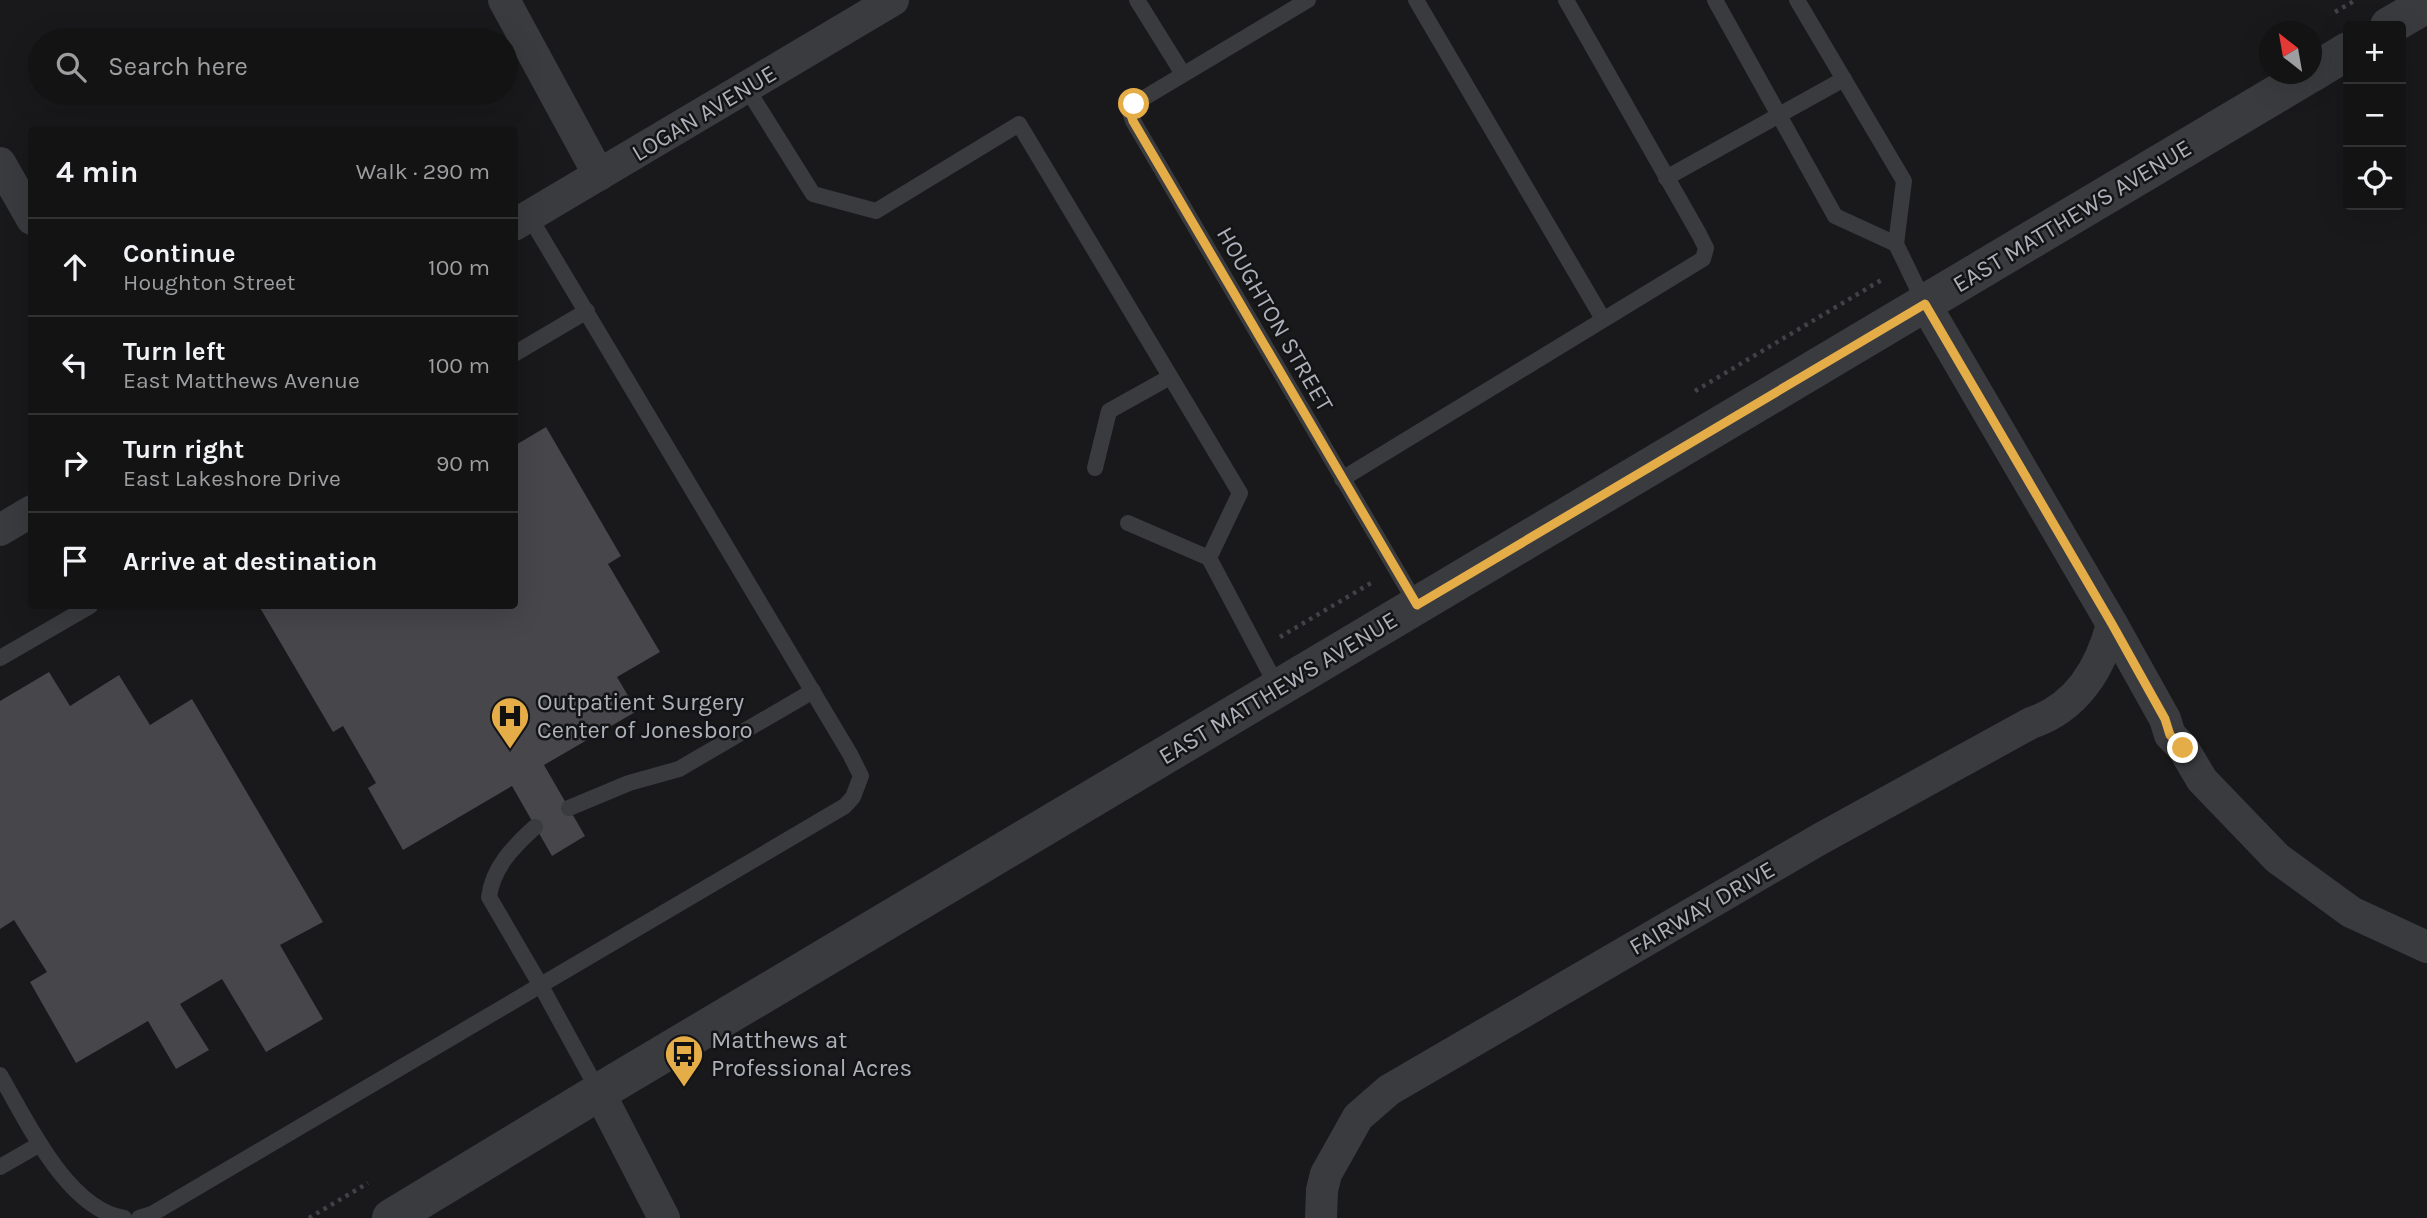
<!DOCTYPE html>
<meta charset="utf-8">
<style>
:root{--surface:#131314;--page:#1c1c1d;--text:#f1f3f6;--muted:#9d9ea0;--line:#323234}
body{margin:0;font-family:Karla,sans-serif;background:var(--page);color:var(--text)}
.controls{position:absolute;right:21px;top:21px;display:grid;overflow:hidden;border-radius:7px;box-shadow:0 7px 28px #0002}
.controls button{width:63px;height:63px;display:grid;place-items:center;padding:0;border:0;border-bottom:2px solid var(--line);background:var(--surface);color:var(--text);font:35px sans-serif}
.compass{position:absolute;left:2259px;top:21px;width:63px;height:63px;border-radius:50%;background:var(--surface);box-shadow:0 7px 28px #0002;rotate:329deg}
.stop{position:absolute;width:21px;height:21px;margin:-16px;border:5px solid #e5ad47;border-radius:50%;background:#fff}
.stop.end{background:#e5ad47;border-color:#fff;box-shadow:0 2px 7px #0008}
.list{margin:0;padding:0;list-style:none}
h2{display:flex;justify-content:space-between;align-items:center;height:91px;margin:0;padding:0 28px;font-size:30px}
h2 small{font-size:23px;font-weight:400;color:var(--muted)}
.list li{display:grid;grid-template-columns:46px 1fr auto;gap:21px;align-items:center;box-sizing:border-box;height:98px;padding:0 28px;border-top:2px solid var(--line)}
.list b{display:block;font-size:26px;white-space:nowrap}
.list p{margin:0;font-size:23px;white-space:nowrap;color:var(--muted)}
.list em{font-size:23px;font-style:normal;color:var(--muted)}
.icon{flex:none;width:38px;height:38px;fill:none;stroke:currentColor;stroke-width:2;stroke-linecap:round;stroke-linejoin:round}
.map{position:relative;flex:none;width:2427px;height:1218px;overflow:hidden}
.search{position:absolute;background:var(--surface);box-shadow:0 7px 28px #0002;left:28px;top:28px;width:490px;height:77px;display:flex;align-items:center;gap:18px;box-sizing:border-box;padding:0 24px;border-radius:38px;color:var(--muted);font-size:26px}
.panel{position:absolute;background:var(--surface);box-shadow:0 7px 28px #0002;left:28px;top:126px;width:490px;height:483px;border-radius:7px}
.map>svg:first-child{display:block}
</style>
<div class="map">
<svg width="2427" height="1218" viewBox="0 0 2427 1218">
<rect width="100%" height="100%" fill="#19191b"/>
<g fill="#46464b">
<path d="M546,427L621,556L608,564L660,652L617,677L637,711L544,765L585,836L552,856L512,786L403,850L368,788L376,783L343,726L333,732L259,606H514V446Z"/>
<path d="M49,672L70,706L119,675L150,725L192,699L323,922L280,945L323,1019L266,1052L222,979L180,1004L209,1050L176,1069L148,1021L76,1063L30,982L47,972L14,920L0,929V701Z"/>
</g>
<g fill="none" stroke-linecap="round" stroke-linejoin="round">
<g stroke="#404246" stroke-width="4.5" stroke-dasharray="3.5 5" stroke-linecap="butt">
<path d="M2335,12L2356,0"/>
<path d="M1695,391L1883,279"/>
<path d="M1280,637L1371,583"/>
<path d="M309,1218L368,1183"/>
</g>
<g stroke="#3a3b3f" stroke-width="16">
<path d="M1137,0L1183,74"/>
<path d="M1308,0L1134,104L1130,112L1133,121L1417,605"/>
<path d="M1416,0L1603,319"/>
<path d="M1715,0L1835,216L1896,244"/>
<path d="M1797,0L1904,181L1896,244L1925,304"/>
<path d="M746,87L813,194L876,211L1019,124L1240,493L1209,558L1278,688"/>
<path d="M1666,178L1844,79"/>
<path d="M514,354L587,311"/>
<path d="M1095,468L1109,411L1170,377"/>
<path d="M1342,479L1703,259L1706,248L1699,234L1566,0"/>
<path d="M1128,523L1209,558"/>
<path d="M0,658L90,606"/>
<path d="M569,808L629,783L679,769L813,691"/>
<path d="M535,827C513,847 493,867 489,897L541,986L599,1092"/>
<path d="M0,1075C27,1121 67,1209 124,1218"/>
<path d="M0,1167L40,1144"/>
<path d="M139,1218L152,1214L845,806L853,797L861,776L850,754L529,216"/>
</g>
<g stroke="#3a3b3f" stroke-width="32">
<path d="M504,0L599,175"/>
<path d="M0,163L32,219"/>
<path d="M514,225L893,0"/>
<path d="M1925,304L2112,624L2165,719L2170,735L2183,748L2202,780L2277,858L2351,912L2427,947"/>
<path d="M0,530L32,511"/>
<path d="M599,1092L664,1218"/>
<path d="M1321,1218L1322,1190L1326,1174L1358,1117L1389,1090L1820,839L2031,723C2077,708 2101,667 2112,624"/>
</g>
<g stroke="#3a3b3f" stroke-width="38">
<path d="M2389,26L2427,4"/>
<path d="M2312,73L2348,51"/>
<path d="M391,1218L599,1092L2310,74"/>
</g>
</g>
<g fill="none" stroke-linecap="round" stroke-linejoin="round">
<path stroke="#e5ad47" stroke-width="9" d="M1134,104L1130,112L1133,121L1417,605L1925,304L2112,624L2165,719L2170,735L2183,748"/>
</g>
<defs>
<g id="hospital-pin" transform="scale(2.0125)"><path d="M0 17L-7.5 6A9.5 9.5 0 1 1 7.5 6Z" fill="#e5ad47" stroke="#141416"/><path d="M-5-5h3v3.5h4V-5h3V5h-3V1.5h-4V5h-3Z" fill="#111"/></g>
<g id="bus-pin" transform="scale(2.0125)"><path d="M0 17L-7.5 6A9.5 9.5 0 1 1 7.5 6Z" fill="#e5ad47" stroke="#141416"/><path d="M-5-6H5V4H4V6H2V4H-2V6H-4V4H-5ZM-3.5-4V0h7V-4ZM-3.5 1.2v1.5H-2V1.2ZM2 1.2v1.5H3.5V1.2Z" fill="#111"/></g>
</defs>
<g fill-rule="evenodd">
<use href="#hospital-pin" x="510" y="716"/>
<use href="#bus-pin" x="684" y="1054"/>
</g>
<g text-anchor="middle" stroke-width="5" stroke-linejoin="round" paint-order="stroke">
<g font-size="24" fill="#acb0b9" stroke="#141416">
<text transform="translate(704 113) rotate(-31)" y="8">LOGAN AVENUE</text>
<text transform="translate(2072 216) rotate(-31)" y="8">EAST MATTHEWS AVENUE</text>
<text transform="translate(1275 319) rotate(60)" y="8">HOUGHTON STREET</text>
<text transform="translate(1278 688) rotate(-31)" y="8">EAST MATTHEWS AVENUE</text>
<text transform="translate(1702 908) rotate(-30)" y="8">FAIRWAY DRIVE</text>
</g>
<g font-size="24" fill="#acb0b9" stroke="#141416" text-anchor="start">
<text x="537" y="710">Outpatient Surgery<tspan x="537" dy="28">Center of Jonesboro</tspan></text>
<text x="711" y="1048">Matthews at<tspan x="711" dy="28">Professional Acres</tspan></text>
</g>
</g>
</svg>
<div class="controls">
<button>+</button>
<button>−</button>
<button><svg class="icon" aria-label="locate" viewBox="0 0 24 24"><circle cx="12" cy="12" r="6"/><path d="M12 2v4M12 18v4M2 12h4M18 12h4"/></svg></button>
</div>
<svg class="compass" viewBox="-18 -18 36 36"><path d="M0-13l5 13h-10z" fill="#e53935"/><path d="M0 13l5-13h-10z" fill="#9d9ea0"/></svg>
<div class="stop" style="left:1134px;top:104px"></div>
<div class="stop end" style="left:2183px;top:748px"></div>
<div class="search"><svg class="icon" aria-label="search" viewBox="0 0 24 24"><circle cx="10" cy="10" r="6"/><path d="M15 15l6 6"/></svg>Search here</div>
<section class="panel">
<h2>4 min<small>Walk · 290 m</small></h2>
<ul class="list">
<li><svg class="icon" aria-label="ahead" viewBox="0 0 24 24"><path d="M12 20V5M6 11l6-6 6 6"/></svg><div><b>Continue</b><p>Houghton Street</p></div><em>100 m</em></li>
<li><svg class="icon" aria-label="left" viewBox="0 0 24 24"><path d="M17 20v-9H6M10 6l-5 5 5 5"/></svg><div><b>Turn left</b><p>East Matthews Avenue</p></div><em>100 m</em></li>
<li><svg class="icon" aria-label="right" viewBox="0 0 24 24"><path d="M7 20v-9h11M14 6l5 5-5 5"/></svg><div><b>Turn right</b><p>East Lakeshore Drive</p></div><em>90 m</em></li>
<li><svg class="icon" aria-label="arrive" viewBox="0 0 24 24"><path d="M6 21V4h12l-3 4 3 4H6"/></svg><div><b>Arrive at destination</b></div></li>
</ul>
</section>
</div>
